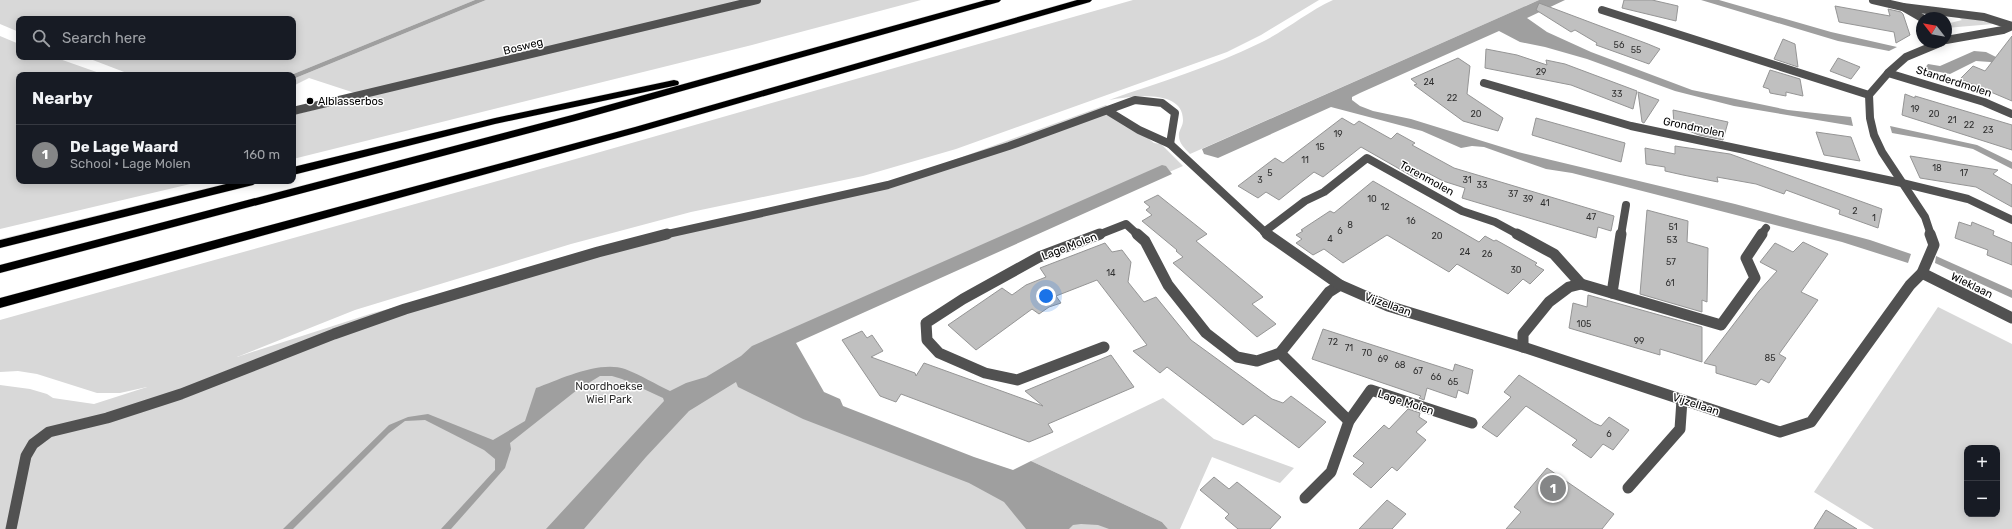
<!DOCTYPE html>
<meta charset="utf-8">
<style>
:root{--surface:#171b24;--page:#20242c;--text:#f1f3f6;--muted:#9ea1a6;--line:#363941;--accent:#858687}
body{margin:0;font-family:Rubik,sans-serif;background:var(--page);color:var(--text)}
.controls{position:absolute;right:12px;bottom:12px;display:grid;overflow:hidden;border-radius:8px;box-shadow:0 2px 10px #0003}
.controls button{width:36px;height:36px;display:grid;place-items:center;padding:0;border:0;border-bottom:1px solid var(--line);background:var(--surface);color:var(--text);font:20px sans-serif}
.compass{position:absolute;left:1916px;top:12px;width:36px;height:36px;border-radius:50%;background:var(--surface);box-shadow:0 2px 10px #0003;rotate:301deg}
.you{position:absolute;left:1046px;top:296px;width:14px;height:14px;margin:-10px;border:3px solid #fff;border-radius:50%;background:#1a73e8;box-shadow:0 0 0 6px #1a73e833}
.badge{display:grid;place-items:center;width:26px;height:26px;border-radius:50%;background:var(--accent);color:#fff;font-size:13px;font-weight:700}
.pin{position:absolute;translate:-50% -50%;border:2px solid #fff;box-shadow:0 1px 4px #0006}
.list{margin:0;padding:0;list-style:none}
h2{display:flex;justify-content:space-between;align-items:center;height:52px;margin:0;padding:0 16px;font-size:17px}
h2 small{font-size:13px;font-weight:400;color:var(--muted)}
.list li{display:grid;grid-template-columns:26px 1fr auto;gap:12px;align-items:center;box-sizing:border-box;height:60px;padding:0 16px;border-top:1px solid var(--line)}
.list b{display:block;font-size:15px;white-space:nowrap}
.list p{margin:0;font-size:13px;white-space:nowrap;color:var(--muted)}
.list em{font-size:13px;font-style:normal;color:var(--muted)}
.icon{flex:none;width:22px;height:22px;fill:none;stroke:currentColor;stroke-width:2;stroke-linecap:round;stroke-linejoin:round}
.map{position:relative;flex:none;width:2012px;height:529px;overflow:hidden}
.search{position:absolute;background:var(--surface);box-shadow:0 2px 10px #0003;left:16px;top:16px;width:280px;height:44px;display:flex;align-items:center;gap:10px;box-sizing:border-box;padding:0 14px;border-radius:8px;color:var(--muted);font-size:15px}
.panel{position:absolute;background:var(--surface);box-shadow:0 2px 10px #0003;left:16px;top:72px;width:280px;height:112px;border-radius:8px}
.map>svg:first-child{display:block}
</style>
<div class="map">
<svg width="2012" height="529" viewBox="0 0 2012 529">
<rect width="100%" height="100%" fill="#fff"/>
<g fill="#d8d8d8" fill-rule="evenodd">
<path d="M0,0H475L291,75H132L85,57H293V19H19V32L0,24Z"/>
<path d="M486,0H745L358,94L309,78L293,86V79Z"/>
<path d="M760,0H921L752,45L293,159V115Z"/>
<path d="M1133,0H1319L1261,35L1227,52L956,149L863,176L691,212L571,244L355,310L237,357L373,313L695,227L857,195L1106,105L1154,143L1161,144L1183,166L1004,244L744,361L747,381L1131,529H0V385L30,389L47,394L53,398L94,404L147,387L120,393H97L37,374L18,371L0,372V320L565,162Z"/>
<path d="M1333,0H1539L1190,154C1184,147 1178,143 1179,133C1180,129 1183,125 1183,121C1184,87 1128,97 1109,100C1159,82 1212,67 1260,43C1285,31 1307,12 1333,0Z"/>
<path d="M1958,17L1987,21L1993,24L1946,28V24L1962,20Z"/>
<path d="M0,36L19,44V57H54L105,75H19V181H203L0,229Z"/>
<path d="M1938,307L2012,344V529H1874L1814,492ZM1967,448H1997V514H1967Z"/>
<path d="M1163,398L1214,439L1294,468L1280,483L1212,457L1180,529H1168L1162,522L1031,461Z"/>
</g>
<g fill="#9f9f9f">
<path d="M475,0H486L293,79V75H291Z"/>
<path d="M1539,0H1565L1527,18L1547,32L1591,52L1692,90L1788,110L1851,117L1853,126L1734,106L1675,91L1587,59L1545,47L1520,42L1499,31L1360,93L1352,97V100L1360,106L1373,111L1411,119L1518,152L1735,204L1870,240L1911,254L1908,263L1842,242L1572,173L1546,169L1484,147L1472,146L1461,148L1422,131L1331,107L1218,158L1204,154L1202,149Z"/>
<path d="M1701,0H1719L1831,32L1897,47L1889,51L1838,41Z"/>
<path d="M1974,51L1986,52L2012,65V71L1990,62L1976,61L1950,74L1924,69L1928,64L1940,66Z"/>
<path d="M1890,126L1977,145L2012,162V169L1973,149L1931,140L1892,133Z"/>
<path d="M1162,165L1166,166L1172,174L796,343L824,392L840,399L843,406L974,457L1013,470L1031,461L1162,522L1168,529H1109L1098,525L1081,524L1073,525L1069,529H1026L1004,502L969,483L803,419L738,387L736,382L689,411L646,457L584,529H546L664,401L663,398L622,379L612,376H600L577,390L510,443L511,449L505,468L451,529H441L495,470V459L484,450L425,420L405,421L389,433L293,529H283L389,425L408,417L428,414L493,440L525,421L536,388C560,379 600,360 625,369C641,375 655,384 670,391L686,383L706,377L741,356L752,346Z"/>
<path d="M1936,256L2012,290V298L1935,263Z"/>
</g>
<g fill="#c0c0c0" stroke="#959595">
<path d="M1624,0H1652L1678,6L1676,21L1622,8Z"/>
<path d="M1539,3L1648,44L1660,49L1649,64L1596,45L1597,43L1575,30L1571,32L1536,10Z"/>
<path d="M1835,6L1890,16L1888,9L1901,12L1903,14L1910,35L1896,43L1894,32L1839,22Z"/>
<path d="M2012,36V101L1960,79L1973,66L1985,71Z"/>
<path d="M1783,39L1795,44L1798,67L1774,59Z"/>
<path d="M1486,49L1517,55L1547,65L1546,60L1565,64L1637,91L1633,109L1571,85L1485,68Z"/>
<path d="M1458,58L1470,66L1467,94L1503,118L1498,131L1463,121L1414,85L1417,84L1411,79Z"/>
<path d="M1838,58L1860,67L1851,79L1830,71Z"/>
<path d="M1770,70L1800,79L1803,96L1786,92V96L1770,93L1769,89L1763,87Z"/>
<path d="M1638,92L1659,100L1644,123L1642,122Z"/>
<path d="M1905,94L1915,98V96L2012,125V150L1902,115Z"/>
<path d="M1673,110L1728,122L1723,140L1699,135L1674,125Z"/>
<path d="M1342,118L1354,125L1359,121L1391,139L1397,133L1415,143L1412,145L1454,168L1614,216L1611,231L1598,227L1596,238L1462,198L1465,188L1443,181L1426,172L1417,179L1361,147L1323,177L1314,172L1279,200L1266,192L1258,198L1238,186L1275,158L1283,163Z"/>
<path d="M1536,118L1625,143L1621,162L1532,135Z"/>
<path d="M1816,132L1851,137L1860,161L1824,155Z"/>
<path d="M1675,146L1730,154L1882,209L1878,228L1839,214L1840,210L1786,190L1784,194L1756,184L1717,177L1718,182L1683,175L1665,171V167L1646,164L1645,148L1675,154Z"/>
<path d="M1910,156L1998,170L1993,174L2012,185V207L1976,187L1920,178Z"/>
<path d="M1373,181L1479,242L1485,236L1494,241L1496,240L1537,263L1535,265L1544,270L1530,284L1523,279L1508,294L1457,264L1449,272L1387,235L1343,263L1324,249L1313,255L1296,243L1302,239L1296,235L1303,231L1301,230L1330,211L1334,213Z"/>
<path d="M1158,195L1207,234L1196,241L1263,297L1252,304L1276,324L1257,337L1173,263L1183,257L1176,251L1177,250L1142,221L1152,215L1146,210L1150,207L1144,202Z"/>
<path d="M1647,210L1688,221L1687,242L1708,248L1707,302L1702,300V312L1640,294Z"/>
<path d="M1959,222L1971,226L1972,222L1994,231L1993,235L2012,243V265L1987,255L1988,250L1955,238Z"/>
<path d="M1803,242L1828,254L1801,292L1818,300L1779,354L1786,358L1769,383L1761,379L1756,385L1716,373V366L1704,363L1759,291L1777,271L1760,262L1775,243L1793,252Z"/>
<path d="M1105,243L1112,252L1122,250L1131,262L1128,282L1144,302L1156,297L1191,340L1272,399L1283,403L1291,396L1326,422L1299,448L1255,415L1243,425L1167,367L1160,373L1133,351L1147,345L1097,280L1056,296L1061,303L1049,307L1039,314L1032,309L976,350L948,325L1002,288L1012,295L1026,285L1046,277L1040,268Z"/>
<path d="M1588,295L1702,327V362L1660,349V355L1569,328L1573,303L1587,307Z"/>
<path d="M1323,329L1453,371L1455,364L1473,370L1468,394L1458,390L1456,398L1427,388L1424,400L1419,398L1421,396L1312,359Z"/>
<path d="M862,331L867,338L872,335L883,351L871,357L915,373L916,376L924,363L1043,406L1025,391L1111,355L1134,387L1048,424L1053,432L1029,442L901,394L896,402L880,396L842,340Z"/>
<path d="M1519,375L1594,423L1601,426L1609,417L1629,430L1613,450L1603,444L1591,458L1572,445L1577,440L1526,406L1497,437L1482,427L1511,397L1504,392Z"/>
<path d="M1408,409L1420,413L1419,417L1427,422L1416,432L1426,440L1397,471L1392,467L1371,488L1353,474L1364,463L1353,456L1384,425L1389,429Z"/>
<path d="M1547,468L1614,514L1602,529H1506L1521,512L1514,507Z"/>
<path d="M1214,477L1229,489L1237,482L1281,517L1270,529H1238L1225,518L1229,514L1200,490Z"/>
<path d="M1387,500L1406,514L1392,529H1359Z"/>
<path d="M1826,510L1857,529H1814Z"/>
</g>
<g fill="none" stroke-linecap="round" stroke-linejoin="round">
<g stroke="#dbdbdb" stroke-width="1">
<g id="highway">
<path d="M986,0H1001L999,2L579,120L0,273V265L572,115Z"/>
<path d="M1077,0H1092L1090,2L643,131L0,308V298L635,127Z"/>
<path d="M674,80L678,81L679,83L678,85L495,124L293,175V167L495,118Z"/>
<path d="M238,181H259L253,185L0,248V240Z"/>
</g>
</g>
<g stroke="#515151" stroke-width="8">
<path d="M1873,0L1903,7L1922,18"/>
<path d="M1903,7L1984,17L2012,26"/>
<path d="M1602,10L1869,95"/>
<path d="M1946,40L2003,30L2012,26"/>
<path d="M1888,73L1984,102L2012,114"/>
<path d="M1484,83L1631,126L1902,183L1968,199L2012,220"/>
<path d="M293,111L757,0"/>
<path d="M1170,144L1268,235"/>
<path d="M1264,232L1305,201L1324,192L1367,158L1462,211L1495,222L1519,235"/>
<path d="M663,235L888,185L1009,146L1135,100L1162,103L1175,113L1170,144L1139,130L1108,111"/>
<path d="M1098,235L1126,224L1138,235"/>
<path d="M1621,235L1626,205"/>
<path d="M1761,235L1766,228"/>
<path d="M1931,235L1925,217L1882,152L1874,135L1870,118L1869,95L1889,72L1906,57L1942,42"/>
</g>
<g stroke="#515151" stroke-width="11">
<path d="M1100,234L1039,257L963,299L926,323L927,340L939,353L985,373L1017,380L1104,347"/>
<path d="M1137,234L1145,241L1168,285L1206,333L1237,357L1257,361L1280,353L1329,292L1340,285"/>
<path d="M1267,234L1340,285L1388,306L1523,347L1780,432L1811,422L1910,285L1922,273L1934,245L1930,234"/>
<path d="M1517,234L1554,254L1581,284"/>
<path d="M1922,273L2012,318"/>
<path d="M1612,293L1621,234"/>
<path d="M1523,347V334L1549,302L1569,287L1581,284L1721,325L1755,278L1746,258L1762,234"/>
<path d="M1280,353L1349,421"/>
<path d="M1628,488L1680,429L1682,400"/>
<path d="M1305,498L1331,472L1349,421L1371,390L1472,423"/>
<path d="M11,529L26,456L33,444L49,432L107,418L181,394L334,334L405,309L598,252L667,234"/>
</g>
<use href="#highway" fill="#000" fill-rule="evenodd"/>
</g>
<circle fill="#000" stroke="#fff" stroke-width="1.5" cx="310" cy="101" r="4"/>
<g text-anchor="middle" stroke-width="3" stroke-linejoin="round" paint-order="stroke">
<g font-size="9" fill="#303030">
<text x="1619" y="48">56</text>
<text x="1636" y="53">55</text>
<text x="1541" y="75">29</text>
<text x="1429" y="85">24</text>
<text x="1617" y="97">33</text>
<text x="1452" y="101">22</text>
<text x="1915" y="112">19</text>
<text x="1476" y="117">20</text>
<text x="1934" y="117">20</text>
<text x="1952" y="123">21</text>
<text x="1969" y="128">22</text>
<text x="1988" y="133">23</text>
<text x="1338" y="137">19</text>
<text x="1320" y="150">15</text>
<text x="1305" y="163">11</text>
<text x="1937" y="171">18</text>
<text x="1270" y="176">5</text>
<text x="1964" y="176">17</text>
<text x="1260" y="183">3</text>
<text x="1467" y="183">31</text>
<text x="1482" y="188">33</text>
<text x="1513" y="197">37</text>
<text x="1372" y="202">10</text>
<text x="1528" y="202">39</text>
<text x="1545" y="206">41</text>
<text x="1385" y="210">12</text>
<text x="1855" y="214">2</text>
<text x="1591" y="220">47</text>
<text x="1874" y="221">1</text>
<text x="1411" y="224">16</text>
<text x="1350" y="228">8</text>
<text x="1673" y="230">51</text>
<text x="1340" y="234">6</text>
<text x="1437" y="239">20</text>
<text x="1330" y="242">4</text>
<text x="1672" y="243">53</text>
<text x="1465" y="255">24</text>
<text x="1487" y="257">26</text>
<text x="1671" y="265">57</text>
<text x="1516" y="273">30</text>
<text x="1111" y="276">14</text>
<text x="1670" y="286">61</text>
<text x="1584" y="327">105</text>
<text x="1639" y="344">99</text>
<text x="1333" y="345">72</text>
<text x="1349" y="351">71</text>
<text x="1367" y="356">70</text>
<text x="1770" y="361">85</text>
<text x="1383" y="362">69</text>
<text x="1400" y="368">68</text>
<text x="1418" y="374">67</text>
<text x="1436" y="380">66</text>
<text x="1453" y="385">65</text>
<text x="1609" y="437">6</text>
</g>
<g font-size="11" fill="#000" stroke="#fff">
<text transform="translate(523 46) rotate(-14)" y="4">Bosweg</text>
<text transform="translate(1954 81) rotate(18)" y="4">Standerdmolen</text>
<text transform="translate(1694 127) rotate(12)" y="4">Grondmolen</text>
<text transform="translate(1427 178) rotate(29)" y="4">Torenmolen</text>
<text transform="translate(1069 246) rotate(-21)" y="4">Lage Molen</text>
<text transform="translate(1972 285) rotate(26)" y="4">Wieklaan</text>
<text transform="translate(1388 304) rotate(20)" y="4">Vijzellaan</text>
<text transform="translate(1406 402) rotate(18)" y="4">Lage Molen</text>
<text transform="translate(1696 404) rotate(18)" y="4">Vijzellaan</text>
</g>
<g font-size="11" fill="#000" stroke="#fff" text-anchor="start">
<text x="318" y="105">Alblasserbos</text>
</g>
<g font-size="11" fill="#2f2f2f" stroke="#fff">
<text x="609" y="390">Noordhoekse<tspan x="609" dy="13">Wiel Park</tspan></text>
</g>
</g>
</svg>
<div class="controls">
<button>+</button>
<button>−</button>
</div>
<svg class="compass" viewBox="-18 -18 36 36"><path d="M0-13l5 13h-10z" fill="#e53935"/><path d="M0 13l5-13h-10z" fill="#9ea1a6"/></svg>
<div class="you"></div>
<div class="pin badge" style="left:1553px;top:488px">1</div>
<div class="search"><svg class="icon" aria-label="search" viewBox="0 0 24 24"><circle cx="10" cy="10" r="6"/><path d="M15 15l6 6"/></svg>Search here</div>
<section class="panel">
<h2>Nearby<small></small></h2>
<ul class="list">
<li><span class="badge">1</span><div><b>De Lage Waard</b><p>School · Lage Molen</p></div><em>160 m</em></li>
</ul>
</section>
</div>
